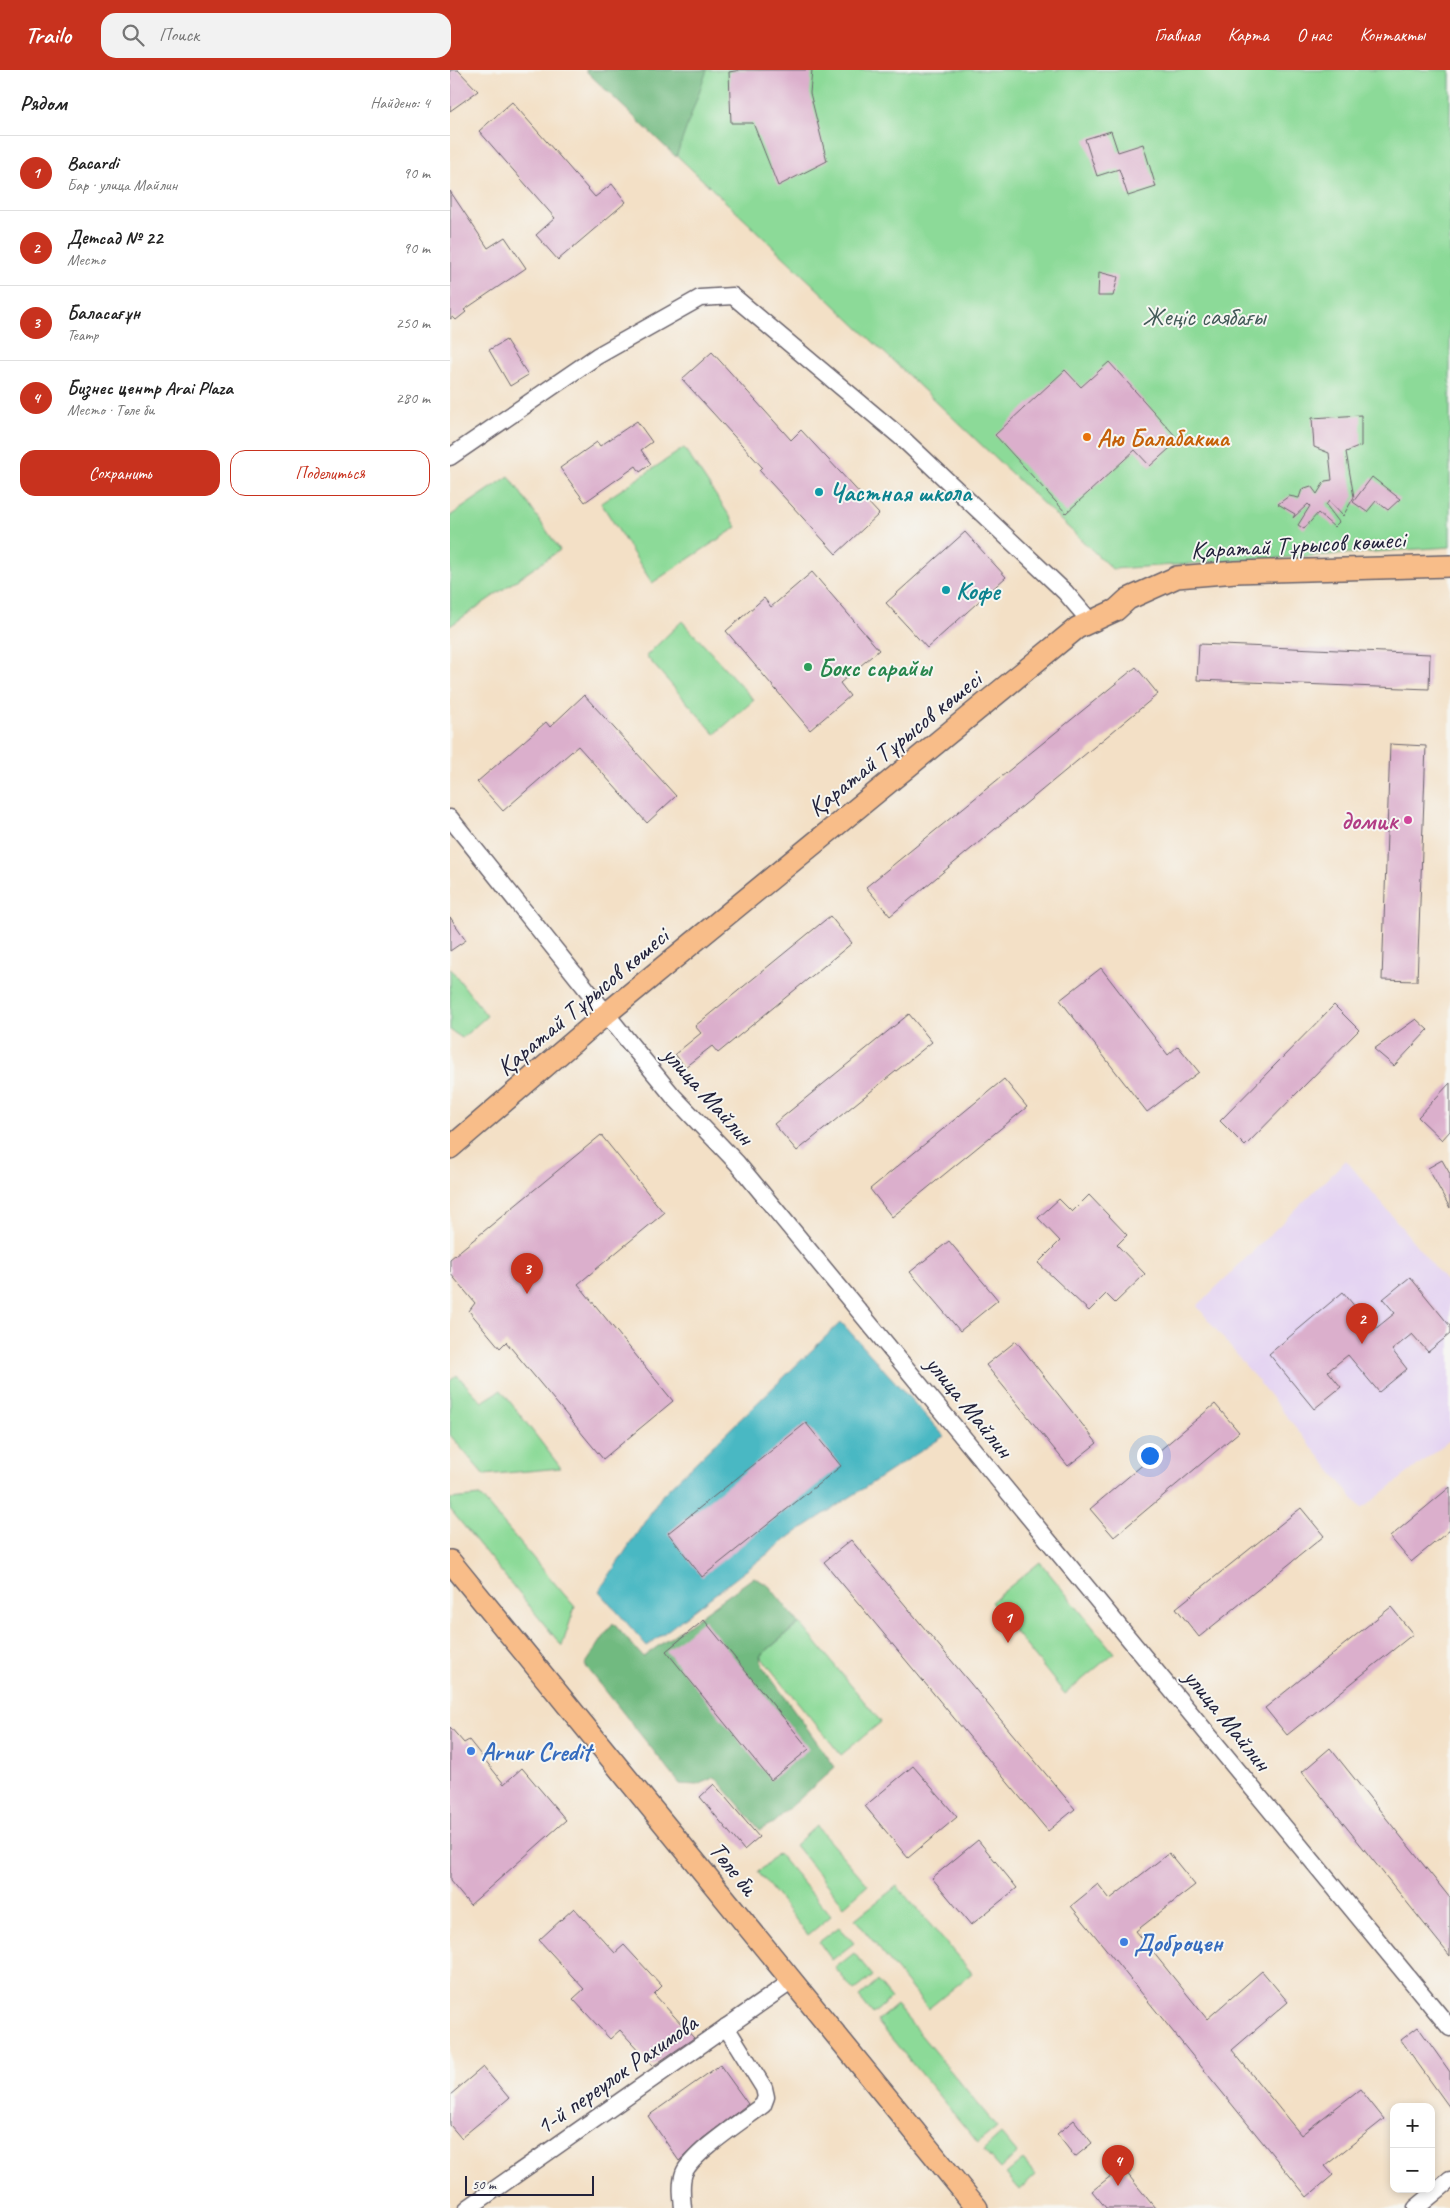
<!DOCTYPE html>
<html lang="ru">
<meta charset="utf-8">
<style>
:root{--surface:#fff;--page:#f2f2f2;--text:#222;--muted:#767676;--line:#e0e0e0;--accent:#c8321e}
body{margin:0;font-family:Caveat,sans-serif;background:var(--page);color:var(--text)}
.controls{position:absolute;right:15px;bottom:15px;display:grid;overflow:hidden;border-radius:10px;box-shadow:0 2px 8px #0003}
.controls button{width:45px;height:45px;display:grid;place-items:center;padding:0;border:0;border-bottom:1px solid var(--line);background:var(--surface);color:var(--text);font:25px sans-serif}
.scale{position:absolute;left:15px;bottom:12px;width:129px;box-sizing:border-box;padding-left:5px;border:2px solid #22223b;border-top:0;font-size:14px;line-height:18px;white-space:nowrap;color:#22223b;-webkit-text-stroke:4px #f6f6f2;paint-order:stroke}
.you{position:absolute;left:699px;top:1385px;width:18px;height:18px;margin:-12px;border:4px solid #fff;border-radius:50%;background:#1a73e8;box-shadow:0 0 0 8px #1a73e833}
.badge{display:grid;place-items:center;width:32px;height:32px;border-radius:50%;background:var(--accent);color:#fff;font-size:16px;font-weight:700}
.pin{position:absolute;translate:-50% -41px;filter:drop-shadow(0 1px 2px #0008)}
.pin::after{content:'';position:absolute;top:26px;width:18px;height:15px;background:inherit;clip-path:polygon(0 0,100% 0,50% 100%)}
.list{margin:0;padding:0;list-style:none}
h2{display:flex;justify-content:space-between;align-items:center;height:65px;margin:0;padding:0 20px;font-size:21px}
h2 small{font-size:16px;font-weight:400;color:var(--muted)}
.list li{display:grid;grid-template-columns:32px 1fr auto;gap:15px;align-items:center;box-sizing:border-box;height:75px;padding:0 20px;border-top:1px solid var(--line)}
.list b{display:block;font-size:19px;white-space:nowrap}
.list p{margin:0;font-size:16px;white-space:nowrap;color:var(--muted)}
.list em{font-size:16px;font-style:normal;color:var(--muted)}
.actions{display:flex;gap:10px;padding:15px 20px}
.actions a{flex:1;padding:11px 0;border:1px solid var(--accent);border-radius:15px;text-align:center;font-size:18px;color:var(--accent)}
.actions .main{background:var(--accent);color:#fff}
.icon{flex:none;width:28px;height:28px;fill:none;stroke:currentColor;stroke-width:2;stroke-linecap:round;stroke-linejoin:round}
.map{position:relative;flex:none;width:1000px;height:2138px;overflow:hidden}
header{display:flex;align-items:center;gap:30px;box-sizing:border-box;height:70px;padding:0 25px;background:var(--accent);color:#fff}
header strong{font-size:24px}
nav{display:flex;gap:28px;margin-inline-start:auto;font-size:18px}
.search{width:350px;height:45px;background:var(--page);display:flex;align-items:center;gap:12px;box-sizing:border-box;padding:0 18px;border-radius:15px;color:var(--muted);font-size:19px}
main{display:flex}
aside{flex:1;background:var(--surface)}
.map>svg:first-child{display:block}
</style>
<header>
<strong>Trailo</strong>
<div class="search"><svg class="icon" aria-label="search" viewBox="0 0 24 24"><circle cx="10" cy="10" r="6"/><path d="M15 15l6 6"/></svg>Поиск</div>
<nav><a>Главная</a><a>Карта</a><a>О нас</a><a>Контакты</a></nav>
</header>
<main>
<aside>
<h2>Рядом<small>Найдено: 4</small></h2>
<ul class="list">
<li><span class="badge">1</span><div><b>Bacardi</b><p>Бар · улица Майлин</p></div><em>90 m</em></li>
<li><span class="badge">2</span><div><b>Детсад № 22</b><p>Место</p></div><em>90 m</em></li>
<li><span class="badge">3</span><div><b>Баласағұн</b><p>Театр</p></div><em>250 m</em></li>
<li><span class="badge">4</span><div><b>Бизнес центр Arai Plaza</b><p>Место · Төле би</p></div><em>280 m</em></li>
</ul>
<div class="actions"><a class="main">Сохранить</a><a>Поделиться</a></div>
</aside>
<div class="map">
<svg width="1000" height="2138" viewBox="0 0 1000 2138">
<rect width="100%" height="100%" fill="#f6f6f2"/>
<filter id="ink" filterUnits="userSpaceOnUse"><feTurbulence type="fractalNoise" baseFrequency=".02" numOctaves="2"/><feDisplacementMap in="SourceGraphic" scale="10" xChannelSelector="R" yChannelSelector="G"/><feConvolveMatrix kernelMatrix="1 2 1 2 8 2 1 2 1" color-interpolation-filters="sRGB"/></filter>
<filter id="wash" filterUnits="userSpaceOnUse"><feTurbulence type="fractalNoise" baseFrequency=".0096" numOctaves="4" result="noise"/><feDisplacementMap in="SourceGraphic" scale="20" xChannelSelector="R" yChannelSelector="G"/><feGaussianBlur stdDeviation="1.12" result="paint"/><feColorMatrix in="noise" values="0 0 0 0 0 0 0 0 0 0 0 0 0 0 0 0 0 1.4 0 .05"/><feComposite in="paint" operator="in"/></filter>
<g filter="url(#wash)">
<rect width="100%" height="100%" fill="#f3e0c6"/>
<path fill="#e4d3f2" d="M896,1090L1000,1216V1370L912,1439L747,1236Z"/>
<g fill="#8cda98" stroke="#577e6a">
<path d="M137,0H1000V477L662,499Z"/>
<path d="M234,378L287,457L202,513L151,433Z"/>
<path d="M59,406L110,480L0,556V446Z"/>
<path d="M232,551L304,630L265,664L196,586Z"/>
<path d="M0,898L37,946L12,968L0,960Z"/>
<path d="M7,1305L32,1332L51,1320L111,1398L34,1405L0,1365V1311Z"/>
<path d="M30,1426L125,1537L112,1576L0,1439V1429Z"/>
<path d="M590,1492L664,1583L615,1624L541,1532Z"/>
<path d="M350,1553L431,1652L391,1685L310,1586Z"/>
<path d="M366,1756L418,1815L394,1836L345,1775Z"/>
<path d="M328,1783L381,1846L358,1865L308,1802Z"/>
<path d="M447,1816L522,1903L478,1939L405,1849Z"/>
<path d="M389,1857L404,1873L382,1890L369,1872Z"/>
<path d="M404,1883L423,1906L404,1921L385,1898Z"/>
<path d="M427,1911L441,1928L423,1944L409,1927Z"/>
<path d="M446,1935L547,2057L528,2073L427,1951Z"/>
<path d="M551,2064L567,2083L550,2099L533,2080Z"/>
<path d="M573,2090L586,2105L570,2120L556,2104Z"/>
</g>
<g fill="#71ba80" stroke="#4a6e5e">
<path d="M135,0H257L226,87Z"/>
<path d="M304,1507L319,1516L349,1553L310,1586L313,1597L385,1697L323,1753L310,1760L265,1707L247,1715L230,1714L135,1595L163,1553L193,1587Z"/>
</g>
<path fill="#4ab8c3" stroke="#366d7f" d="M391,1252L494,1366L345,1463L197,1576L149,1521L213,1424Z"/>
<g id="blocks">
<g fill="#dbafcc">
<path d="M0,0H8L28,21L0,41Z"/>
<path d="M290,0H362L360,23L377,91L328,116L303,53H281L279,2Z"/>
<path d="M62,32L145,127L162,114L176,132L108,190L86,165L105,148L29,61Z"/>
<path d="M661,61L668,82L693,74L706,117L678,126L669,99L647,106L635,69Z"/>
<path d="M0,121L38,178L55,167L76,198L14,240L16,242L6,250L3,247L0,249Z"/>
<path d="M649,202L668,207L663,226H648Z"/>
<path d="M56,270L78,305L60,316L39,280Z"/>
<path d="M262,282L341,370L351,360L429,444L386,484L309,400L312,397L232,309Z"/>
<path d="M659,292L729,370L700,396L685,380L616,443L545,365L615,300L631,317Z"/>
<path d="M911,345V376L896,382L904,427L893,446L879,431L876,435L889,452L884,457L868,443L854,459L848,455L860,436L858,434L843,448L845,444L828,434L839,426L849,428L852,419L861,416L867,424L875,411L882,410L879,383L864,377L862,348Z"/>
<path d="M187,351L202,372L191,380L201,394L190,402L186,396L135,432L110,398L147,372L150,376Z"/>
<path d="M922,407L950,429L938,440L926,431L917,442L903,432Z"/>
<path d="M515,462L556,507L477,578L436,533Z"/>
<path d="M362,502L429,580L390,613L400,626L360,660L276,561L314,528L321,537Z"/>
<path d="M749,574L980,584L979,619L747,610Z"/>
<path d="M686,597L708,624L440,846L416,817Z"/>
<path d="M134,625L226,726L197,753L128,676L53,741L27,712L96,652L100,657Z"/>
<path d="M940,674L976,676L967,911L932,910Z"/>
<path d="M380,846L402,873L268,983L262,976L235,997L225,984L251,963L245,956Z"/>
<path d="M0,847L16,870L0,881Z"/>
<path d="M651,898L718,985L728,976L749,1002L697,1042L610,930Z"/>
<path d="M884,935L909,960L795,1076L770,1051Z"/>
<path d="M459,944L482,972L347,1081L324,1054Z"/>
<path d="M966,949L978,960L944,996L924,979Z"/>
<path d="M554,1009L577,1037L442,1147L420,1119Z"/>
<path d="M1000,1013V1061L992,1070L968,1047Z"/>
<path d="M151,1065L214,1143L128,1214L223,1331L153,1389L56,1272L50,1278L19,1241L25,1233L0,1203V1189Z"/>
<path d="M992,1090L1000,1104V1138L978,1098Z"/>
<path d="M639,1125L677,1165L667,1175L695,1204L665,1233L656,1224L639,1241L588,1193L610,1171L588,1148L609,1129L622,1142Z"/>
<path d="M499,1171L548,1230L510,1261L460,1202Z"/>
<path d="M960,1207L1000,1256V1264L978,1282L962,1264L942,1280L957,1299L929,1322L898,1285L878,1301L891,1317L864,1339L819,1284L893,1222L924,1260L945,1243L933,1229Z"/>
<path d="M566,1271L647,1373L618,1396L536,1295Z"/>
<path d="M765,1334L789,1362L664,1467L640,1439Z"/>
<path d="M356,1353L391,1396L252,1507L218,1463Z"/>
<path d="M1000,1417V1460L961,1492L940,1467Z"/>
<path d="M851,1438L874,1466L749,1567L726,1538Z"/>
<path d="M401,1470L625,1739L598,1761L374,1492Z"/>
<path d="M941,1537L963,1564L837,1665L815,1638Z"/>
<path d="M254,1550L359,1679L321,1710L216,1581Z"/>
<path d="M0,1657L14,1673L19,1670L54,1714L72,1698L116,1750L20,1835L0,1811Z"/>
<path d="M880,1678L1000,1828V1886L852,1702Z"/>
<path d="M463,1696L507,1747L458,1788L415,1736Z"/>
<path d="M264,1714L309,1767L294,1780L250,1727Z"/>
<path d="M528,1770L567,1818L521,1855L482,1808Z"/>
<path d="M719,1783L745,1815L686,1861L757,1949L812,1901L838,1932L782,1980L851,2065L910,2019L934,2049L875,2096L883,2105L857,2127L621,1836L648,1814L660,1829Z"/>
<path d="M124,1838L165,1883L174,1875L212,1916L204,1924L244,1968L203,1996L170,1960L160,1969L123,1929L134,1919L89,1870Z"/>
<path d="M968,1957L1000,2002V2038L951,1970Z"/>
<path d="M270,1995L298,2034L252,2069L229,2091L198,2046Z"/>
<path d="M33,1997L59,2028L11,2068L0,2055V2025Z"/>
<path d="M624,2050L642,2073L625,2087L607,2064Z"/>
<path d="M672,2097L684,2112L705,2138H656L642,2121Z"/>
</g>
</g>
</g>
<g filter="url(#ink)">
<use href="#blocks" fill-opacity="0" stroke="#6b646c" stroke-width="1"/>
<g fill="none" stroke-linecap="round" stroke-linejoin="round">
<g stroke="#6b646c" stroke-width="19">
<g id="minor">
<path d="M0,387L147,286L250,228L283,226L453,369L615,522L640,551"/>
<path d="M0,748L178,971L223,1026L287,1093L1000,1958"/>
<path d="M18,2138L342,1911"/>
<path d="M233,2138C232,2127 230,2114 234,2103C242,2083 295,2049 313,2035L316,2027L314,2018L276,1957"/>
<path d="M966,2138L1000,2110"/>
</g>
</g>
<g stroke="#6b646c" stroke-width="24">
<g id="major">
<path d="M0,1078L156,944L627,558L666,540L678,529L727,507L786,502L1000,496"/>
<path d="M0,1491L527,2138"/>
</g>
</g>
<use href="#minor" stroke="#fff" stroke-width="16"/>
<use href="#major" stroke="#f8bd89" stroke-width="21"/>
</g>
</g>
<circle fill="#e8710a" stroke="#f6f6f2" stroke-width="2" cx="637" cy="367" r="5"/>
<g fill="#0f9aa8" stroke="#f6f6f2" stroke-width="2">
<circle cx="369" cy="422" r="5"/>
<circle cx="496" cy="520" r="5"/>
</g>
<circle fill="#2e9e5b" stroke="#f6f6f2" stroke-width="2" cx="358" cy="597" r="5"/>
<circle fill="#d1479c" stroke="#f6f6f2" stroke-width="2" cx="958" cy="750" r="5"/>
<g fill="#3f7fe0" stroke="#f6f6f2" stroke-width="2">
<circle cx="21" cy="1681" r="5"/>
<circle cx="674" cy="1872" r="5"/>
</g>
<g text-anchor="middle" stroke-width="4" stroke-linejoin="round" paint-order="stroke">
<g font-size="25" fill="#425957" stroke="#f6f6f2">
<text x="754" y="255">Жеңіс саябағы</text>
</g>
<g font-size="25" font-weight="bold" fill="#c56008" stroke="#f6f6f2" text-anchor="start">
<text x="647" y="376">Аю Балабакша</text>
</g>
<g font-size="25" font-weight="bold" fill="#0d838f" stroke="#f6f6f2" text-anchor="start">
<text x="379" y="431">Частная школа</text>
<text x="506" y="529">Кофе</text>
</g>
<g font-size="25" fill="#22223b" stroke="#f6f6f2">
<text transform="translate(848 474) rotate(-3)" y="9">Қаратай Тұрысов көшесі</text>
<text transform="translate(444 673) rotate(-39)" y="9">Қаратай Тұрысов көшесі</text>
<text transform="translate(132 931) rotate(-40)" y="9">Қаратай Тұрысов көшесі</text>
<text transform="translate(259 1025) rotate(48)" y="9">улица Майлин</text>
<text transform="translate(520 1336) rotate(51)" y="9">улица Майлин</text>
<text transform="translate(778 1649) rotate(51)" y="9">улица Майлин</text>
<text transform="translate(284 1798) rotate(51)" y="9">Төле би</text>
<text transform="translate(166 2004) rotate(-35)" y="9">1-й переулок Рахимова</text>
</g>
<g font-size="25" font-weight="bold" fill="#27864d" stroke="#f6f6f2" text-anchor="start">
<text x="368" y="606">Бокс сарайы</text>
</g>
<g font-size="25" font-weight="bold" fill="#b23c85" stroke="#f6f6f2" text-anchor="end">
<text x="948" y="759">домик</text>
</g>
<g font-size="25" font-weight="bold" fill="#366cbe" stroke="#f6f6f2" text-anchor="start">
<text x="31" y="1690">Arnur Credit</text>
<text x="684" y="1881">Доброцен</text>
</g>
</g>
</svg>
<div class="controls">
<button>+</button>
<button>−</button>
</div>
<div class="scale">50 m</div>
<div class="you"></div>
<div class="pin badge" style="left:558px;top:1573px">1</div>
<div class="pin badge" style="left:912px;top:1274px">2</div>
<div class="pin badge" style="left:77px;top:1224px">3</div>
<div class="pin badge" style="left:668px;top:2116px">4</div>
</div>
</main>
